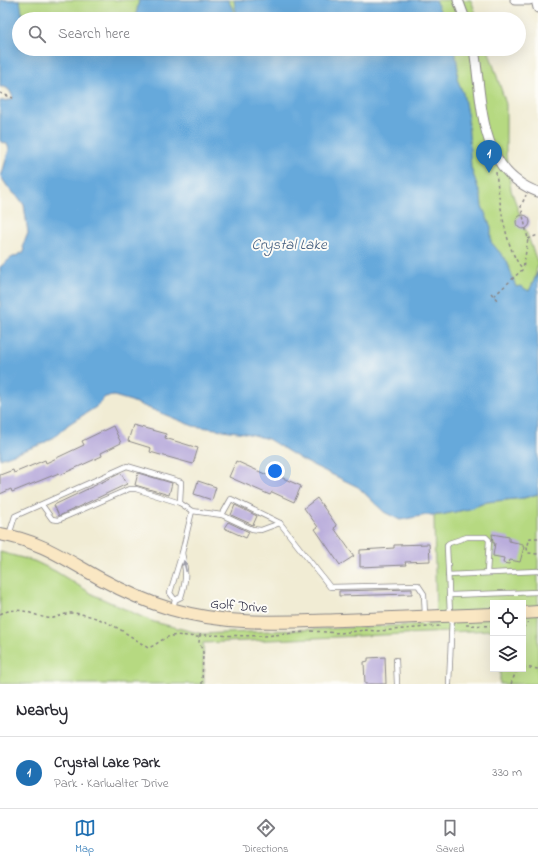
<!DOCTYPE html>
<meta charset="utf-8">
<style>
:root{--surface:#fff;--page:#f7f7f7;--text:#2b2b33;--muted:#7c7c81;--line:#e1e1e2;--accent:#1f6fb2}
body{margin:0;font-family:"Indie Flower",sans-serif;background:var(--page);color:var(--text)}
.controls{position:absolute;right:12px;bottom:12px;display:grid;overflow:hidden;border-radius:0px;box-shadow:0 4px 16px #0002}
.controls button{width:36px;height:36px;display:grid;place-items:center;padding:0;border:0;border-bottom:1px solid var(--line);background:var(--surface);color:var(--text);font:20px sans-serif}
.you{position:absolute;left:275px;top:471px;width:14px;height:14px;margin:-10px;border:3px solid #fff;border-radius:50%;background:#1a73e8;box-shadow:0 0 0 6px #1a73e833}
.badge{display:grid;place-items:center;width:26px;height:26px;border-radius:50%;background:var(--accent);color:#fff;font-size:13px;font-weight:700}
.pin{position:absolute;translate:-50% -33px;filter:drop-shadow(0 1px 2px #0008)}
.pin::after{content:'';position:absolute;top:21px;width:14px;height:12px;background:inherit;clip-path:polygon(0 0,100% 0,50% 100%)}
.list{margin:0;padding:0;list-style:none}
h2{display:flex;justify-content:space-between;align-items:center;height:52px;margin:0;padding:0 16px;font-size:17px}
h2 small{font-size:13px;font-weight:400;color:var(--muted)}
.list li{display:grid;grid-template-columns:26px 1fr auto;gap:12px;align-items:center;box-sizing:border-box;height:72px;padding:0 16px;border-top:1px solid var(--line)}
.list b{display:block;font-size:15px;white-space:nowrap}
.list p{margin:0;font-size:13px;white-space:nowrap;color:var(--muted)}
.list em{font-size:13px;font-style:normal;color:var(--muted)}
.icon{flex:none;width:22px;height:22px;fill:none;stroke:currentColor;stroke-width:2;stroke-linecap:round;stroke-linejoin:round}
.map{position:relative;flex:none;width:538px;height:684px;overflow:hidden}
.search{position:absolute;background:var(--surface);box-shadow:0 4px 16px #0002;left:12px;right:12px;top:12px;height:44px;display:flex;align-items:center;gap:10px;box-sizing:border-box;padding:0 14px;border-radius:22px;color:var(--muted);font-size:15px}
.sheet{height:124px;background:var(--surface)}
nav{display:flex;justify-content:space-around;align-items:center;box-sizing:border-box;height:56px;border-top:1px solid var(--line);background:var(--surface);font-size:11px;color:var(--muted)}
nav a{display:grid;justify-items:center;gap:2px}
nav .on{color:var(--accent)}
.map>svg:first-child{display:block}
</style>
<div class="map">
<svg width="538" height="684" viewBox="0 0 538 684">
<rect width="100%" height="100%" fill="#fdfcf7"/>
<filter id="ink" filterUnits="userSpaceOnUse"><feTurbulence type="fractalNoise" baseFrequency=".025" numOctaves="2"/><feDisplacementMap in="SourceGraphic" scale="8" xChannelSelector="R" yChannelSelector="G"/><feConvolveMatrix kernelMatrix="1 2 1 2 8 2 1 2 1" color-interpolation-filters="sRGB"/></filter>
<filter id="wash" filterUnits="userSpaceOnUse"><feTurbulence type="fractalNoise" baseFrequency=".012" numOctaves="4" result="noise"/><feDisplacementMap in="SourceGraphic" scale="16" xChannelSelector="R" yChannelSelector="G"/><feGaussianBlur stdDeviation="0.9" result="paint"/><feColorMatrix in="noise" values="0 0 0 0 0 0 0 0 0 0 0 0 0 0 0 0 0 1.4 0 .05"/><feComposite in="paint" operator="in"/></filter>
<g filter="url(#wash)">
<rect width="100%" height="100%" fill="#f1ecd4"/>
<g fill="#b6d981" stroke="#6c7e5e">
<path d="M0,0H245L249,19H19Z"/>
<path d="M418,0H471L478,19H432Z"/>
<path d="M444,49H488L506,104V155L511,190L538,264L530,298L514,292L485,236Z"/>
<path d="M538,494V684H500V669H523V603H493V630L203,643L204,684H0V552L34,561L55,571L94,595L140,616L154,622L202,634L436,624L434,516L469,509L487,502L524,498Z"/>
</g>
<g fill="#66a9db" stroke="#44668b">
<path d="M0,0H20L23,19H19V49H114L127,52L129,49H455L458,69L457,79L463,93L468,118L471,168L481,196L482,206L491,227V242L507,261L516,287L520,286L529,291L538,272V494L524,498L487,502L469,509L441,515H427L400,520L384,512L358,487L304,461L268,439L245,433L193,426L131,401L114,396L105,397L96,407L69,424L54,437L42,444L0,459V267L11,258L24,252L23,245L28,233L24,205L19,198L9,189L1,177L9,149L7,144L0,141V101L10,100L13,98C11,91 7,86 0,87Z"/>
<path d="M139,0H228L238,19H135Z"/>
<path d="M234,0H435L444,19H240L236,12Z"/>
</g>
<g id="blocks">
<g fill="#baaddc">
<circle cx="523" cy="222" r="7"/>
<path d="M133,425L166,434L165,438L198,448L193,464L150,452L151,448L128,441Z"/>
<path d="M113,426L121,443L101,453L102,456L60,475L59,473L12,492L11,489L0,494V475L13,470L14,473L45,460L46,463L84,445L82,441Z"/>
<path d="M236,461L267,475L269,472L301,486L294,502L272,492L270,495L229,477Z"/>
<path d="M121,473L127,484L59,516L54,505Z"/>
<path d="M138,473L172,483L169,495L135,485Z"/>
<path d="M198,481L216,487L212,500L194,494Z"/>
<path d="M317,498L337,526L334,528L354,556L340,565L315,529L318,527L304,508Z"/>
<path d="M235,505L257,516L253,525L231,515Z"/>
<path d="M228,522L249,532L246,538L224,528Z"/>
<path d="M492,534L509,537V541L523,544V547H524L520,562L510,560L509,564L503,563L504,558L493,556L495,543H493Z"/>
<path d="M429,544L430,561L405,562L406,565L360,567V550L394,548V545Z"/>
<path d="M412,589V594L339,596V591Z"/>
<path d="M385,657L386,684H365L364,662L368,661V658Z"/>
</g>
</g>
</g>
<g filter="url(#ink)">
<use href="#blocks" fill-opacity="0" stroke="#8a8788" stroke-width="1"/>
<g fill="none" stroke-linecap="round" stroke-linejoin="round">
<g stroke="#8a8788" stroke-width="6">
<g id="lane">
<path d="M42,505L52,519L58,520L129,489H136L180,503"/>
<path d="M222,515L252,529L261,530L280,523"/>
<path d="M9,535L15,516L127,466L181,482L180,503L192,511L222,515L231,499L280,523L330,587L418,585L424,594L425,616"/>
<path d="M182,553L192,511"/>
<path d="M448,575L538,571"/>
<path d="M450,595L538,592"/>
<path d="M173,608L175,600L181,597C187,578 186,571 182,553L170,593L175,600"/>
<path d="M450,614L447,546L449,543L467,537H486L489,540L487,573"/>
<path d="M396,660L397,684"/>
<path d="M449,684L452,616"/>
</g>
</g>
<g stroke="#8a8788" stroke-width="11">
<g id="street">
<path d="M458,0L465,19"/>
<path d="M515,0H529"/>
<path d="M536,0L538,8"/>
<path d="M474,49C483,102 477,170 538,192"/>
</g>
</g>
<g stroke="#8a8788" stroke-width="14">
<g id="secondary">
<path d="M0,534C41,541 66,560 101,579C123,591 147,602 171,609C228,626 283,622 342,620C392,618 443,616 493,614"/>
<path d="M523,613L538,612"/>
</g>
</g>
<g stroke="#8a8788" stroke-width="1.5" stroke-dasharray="3 3" stroke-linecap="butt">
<path d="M0,93L13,98"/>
<path d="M496,172C499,197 505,251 523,269"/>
<path d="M528,239L538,235"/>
<path d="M491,293L497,300"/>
<path d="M494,296L523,269L528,239L521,206L526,195"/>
<path d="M538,538H530L527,548L528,553L538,554"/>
<path d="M0,614C21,605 28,614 47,618C56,620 64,612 74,613C105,617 123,631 148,648C157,645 163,637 172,636C180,634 190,637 199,637"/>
<path d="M466,625L493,626"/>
<path d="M523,628L528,622"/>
<path d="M311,631L340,633L366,630L378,631L441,626"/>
<path d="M523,667L538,669"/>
<path d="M202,684L203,652L199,642L200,635L264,636L305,632"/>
<path d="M511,684L517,669"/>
</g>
<use href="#lane" stroke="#fff" stroke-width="4.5"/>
<use href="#street" stroke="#fff" stroke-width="9"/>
<use href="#secondary" stroke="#fae7c3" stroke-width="12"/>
</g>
<defs><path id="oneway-solid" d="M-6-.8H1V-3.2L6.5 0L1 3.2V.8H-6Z"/></defs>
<use fill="#9c9ca7" href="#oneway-solid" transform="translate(185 566) rotate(-103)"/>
</g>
<g text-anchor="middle" stroke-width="4" stroke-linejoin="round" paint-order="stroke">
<g font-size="14" fill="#22223b" stroke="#fdfcf7">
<text transform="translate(239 605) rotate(5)" y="5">Golf Drive</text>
</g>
<g font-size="15" font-style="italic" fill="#3d587b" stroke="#fdfcf7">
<text x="289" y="249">Crystal Lake</text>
</g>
</g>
</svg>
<div class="controls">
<button><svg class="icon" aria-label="locate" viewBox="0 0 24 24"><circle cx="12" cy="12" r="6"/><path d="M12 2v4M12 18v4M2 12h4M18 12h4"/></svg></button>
<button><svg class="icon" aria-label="layers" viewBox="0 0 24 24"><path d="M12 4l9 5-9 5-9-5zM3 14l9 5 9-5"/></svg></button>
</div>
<div class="you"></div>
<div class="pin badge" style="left:489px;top:173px">1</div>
<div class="search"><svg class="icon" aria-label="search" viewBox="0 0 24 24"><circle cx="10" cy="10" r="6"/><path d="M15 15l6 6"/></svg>Search here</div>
</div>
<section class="sheet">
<h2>Nearby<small></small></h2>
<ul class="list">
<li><span class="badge">1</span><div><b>Crystal Lake Park</b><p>Park · Karlwalter Drive</p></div><em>330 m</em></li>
</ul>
</section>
<nav>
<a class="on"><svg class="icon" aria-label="map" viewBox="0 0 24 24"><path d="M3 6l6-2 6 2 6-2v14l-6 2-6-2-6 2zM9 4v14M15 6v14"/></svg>Map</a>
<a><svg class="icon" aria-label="directions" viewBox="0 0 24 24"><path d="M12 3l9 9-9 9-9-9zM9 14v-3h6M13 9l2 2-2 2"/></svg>Directions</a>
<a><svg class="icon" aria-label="saved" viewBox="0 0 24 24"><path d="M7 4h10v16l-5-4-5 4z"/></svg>Saved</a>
</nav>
